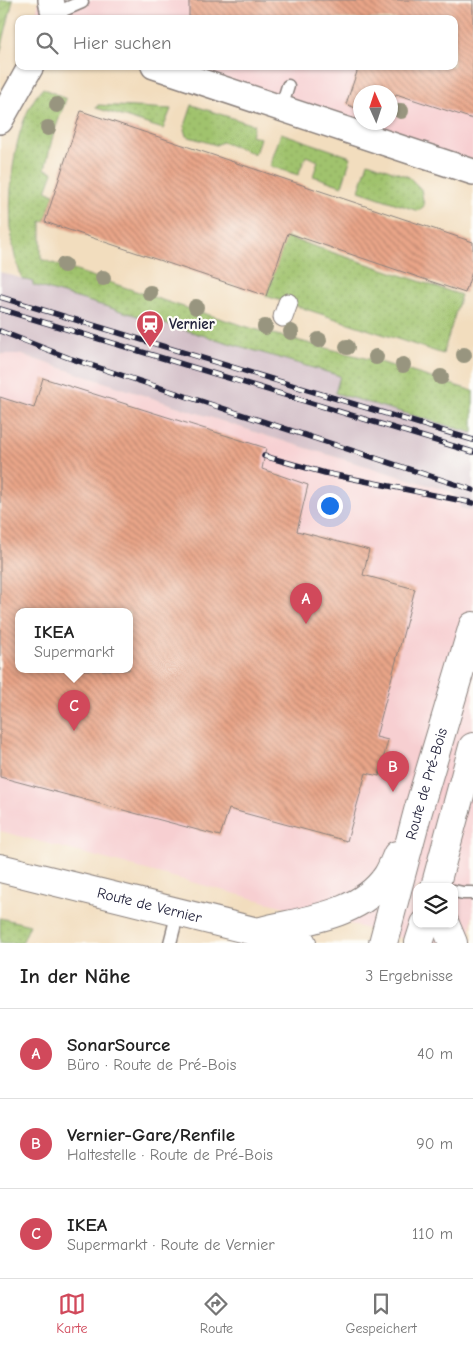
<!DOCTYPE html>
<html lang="de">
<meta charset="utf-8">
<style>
:root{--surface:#fff;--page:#f2f2f2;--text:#222;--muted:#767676;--line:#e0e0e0;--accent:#d1495b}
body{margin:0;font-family:"Comic Neue",sans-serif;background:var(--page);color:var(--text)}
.controls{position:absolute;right:15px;bottom:15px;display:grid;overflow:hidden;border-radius:10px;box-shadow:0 1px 4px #0004}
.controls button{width:45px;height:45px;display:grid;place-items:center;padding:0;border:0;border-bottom:1px solid var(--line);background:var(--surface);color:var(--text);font:25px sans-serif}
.compass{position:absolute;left:353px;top:85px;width:45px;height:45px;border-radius:50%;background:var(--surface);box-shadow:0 1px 4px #0004;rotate:357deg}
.you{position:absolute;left:329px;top:505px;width:18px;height:18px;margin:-12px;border:4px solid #fff;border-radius:50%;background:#1a73e8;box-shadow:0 0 0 8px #1a73e833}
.badge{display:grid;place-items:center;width:32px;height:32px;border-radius:50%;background:var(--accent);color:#fff;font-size:16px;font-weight:700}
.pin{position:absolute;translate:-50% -41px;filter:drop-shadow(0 1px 2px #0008)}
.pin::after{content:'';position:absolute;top:26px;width:18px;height:15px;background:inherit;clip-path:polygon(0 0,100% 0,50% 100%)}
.popup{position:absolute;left:15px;top:608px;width:118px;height:65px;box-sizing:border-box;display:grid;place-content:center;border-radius:10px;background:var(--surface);filter:drop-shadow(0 1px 4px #0005);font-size:16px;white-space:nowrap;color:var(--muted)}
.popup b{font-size:19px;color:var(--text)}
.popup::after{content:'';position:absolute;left:50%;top:100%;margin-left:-10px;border:10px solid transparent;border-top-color:var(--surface)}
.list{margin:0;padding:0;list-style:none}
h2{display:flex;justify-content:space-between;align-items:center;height:65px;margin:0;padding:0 20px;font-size:21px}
h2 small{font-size:16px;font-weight:400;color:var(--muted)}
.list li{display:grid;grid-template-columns:32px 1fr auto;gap:15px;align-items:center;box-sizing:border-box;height:90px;padding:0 20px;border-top:1px solid var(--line)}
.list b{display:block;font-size:19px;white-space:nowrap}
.list p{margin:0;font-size:16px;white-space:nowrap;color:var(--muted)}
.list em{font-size:16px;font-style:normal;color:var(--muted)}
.icon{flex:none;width:28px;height:28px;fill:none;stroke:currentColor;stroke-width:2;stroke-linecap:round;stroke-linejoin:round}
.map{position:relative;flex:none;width:473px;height:943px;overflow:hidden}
.search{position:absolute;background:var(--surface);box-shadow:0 1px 4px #0004;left:15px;right:15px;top:15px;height:55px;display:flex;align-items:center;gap:12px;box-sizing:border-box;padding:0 18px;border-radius:10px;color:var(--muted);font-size:19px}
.sheet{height:335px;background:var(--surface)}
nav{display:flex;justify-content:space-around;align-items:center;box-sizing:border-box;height:70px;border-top:1px solid var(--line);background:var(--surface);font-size:14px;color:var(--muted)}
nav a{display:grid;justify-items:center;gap:2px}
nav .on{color:var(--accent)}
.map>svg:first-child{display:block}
</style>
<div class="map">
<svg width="473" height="943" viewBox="0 0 473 943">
<defs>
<pattern id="grass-dots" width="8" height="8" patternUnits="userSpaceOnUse" patternTransform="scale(1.25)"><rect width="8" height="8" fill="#a0c36d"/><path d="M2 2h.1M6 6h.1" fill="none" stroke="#8aa75f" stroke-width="1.8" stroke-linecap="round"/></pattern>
<pattern id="garden-furrows" width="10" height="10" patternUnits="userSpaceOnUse" patternTransform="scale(1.25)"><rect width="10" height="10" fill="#a0c36d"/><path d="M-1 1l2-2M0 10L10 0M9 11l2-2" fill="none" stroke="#8aa75f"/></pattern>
<pattern id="building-back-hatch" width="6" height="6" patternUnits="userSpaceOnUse" patternTransform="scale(1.25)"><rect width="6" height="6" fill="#e9a588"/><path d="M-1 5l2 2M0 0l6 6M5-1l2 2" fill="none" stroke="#bc8670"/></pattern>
</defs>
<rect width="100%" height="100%" fill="#fdfcf7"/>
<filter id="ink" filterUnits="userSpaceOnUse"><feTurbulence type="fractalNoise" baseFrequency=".02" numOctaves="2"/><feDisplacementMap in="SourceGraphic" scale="10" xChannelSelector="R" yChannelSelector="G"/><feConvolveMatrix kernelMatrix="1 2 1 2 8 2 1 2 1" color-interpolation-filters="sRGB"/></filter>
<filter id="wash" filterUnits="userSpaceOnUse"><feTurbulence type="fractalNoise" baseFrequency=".0096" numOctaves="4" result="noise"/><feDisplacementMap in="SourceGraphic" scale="20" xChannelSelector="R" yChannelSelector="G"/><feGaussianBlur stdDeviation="1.12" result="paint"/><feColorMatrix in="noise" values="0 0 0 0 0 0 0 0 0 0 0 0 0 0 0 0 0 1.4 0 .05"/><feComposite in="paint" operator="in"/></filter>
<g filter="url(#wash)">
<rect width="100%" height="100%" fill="#f2ddbe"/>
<g fill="#f7cfd1" fill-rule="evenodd">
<path d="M39,0H473V170L146,66H454V19H35ZM360,92H390V122H360Z"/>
<path d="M8,353L19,354L270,437L448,491L460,501V508L473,511V913L470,936L472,943H420L0,831V355ZM19,612H129V670H19ZM417,887H454V924H417Z"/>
</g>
<path fill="#d2bdc6" d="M40,259L171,303L254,329L380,362L473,391V511L460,508V501L448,491L270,437L19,354H0V272L33,282Z"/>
<g fill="url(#grass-dots)" stroke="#617254">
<path d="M43,88L66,99L53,135L45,169L53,172L46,191L54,194L45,222L41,221V259L171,303L254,329L380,362L473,391V433L335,393L340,376L33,285V282L22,279C20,272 17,264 15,257C5,213 10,121 43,88Z"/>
<path d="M98,105L171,109L163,129L96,108Z"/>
<path d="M192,105L254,125L251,135L260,138L255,154L222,142L216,145L186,136L184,129Z"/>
<path d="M281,133L351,157L342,186L313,176L318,161L306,156L298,175L270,166Z"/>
<path d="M368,162L409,177L421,189L424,206L418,211L359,191Z"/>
<path d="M286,237L461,295L443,354L266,296Z"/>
<path d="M0,918L30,925L22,943H0Z"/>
</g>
<path fill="url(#garden-furrows)" stroke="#617254" d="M0,0H13L0,54Z"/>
<g id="blocks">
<g fill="url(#building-back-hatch)" fill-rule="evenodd">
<path d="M189,0H473V119L396,94L390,110V92H360V110L346,104L359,66H454V19H189Z"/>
<path d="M81,111L473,242V269L465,293L288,233L266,296L45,222Z"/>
<path d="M43,378L266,448L262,469L308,485L297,531L369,550L363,575L415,589L376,737L388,740L379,776L366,773L347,841L229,809L220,836L0,777V397L34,408ZM19,612H129V670H19Z"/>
</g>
</g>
</g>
<g filter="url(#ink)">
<use href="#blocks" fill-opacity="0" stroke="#8a807c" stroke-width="1"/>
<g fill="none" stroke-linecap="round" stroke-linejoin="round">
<g stroke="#8a807c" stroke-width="15">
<g id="service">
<path d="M54,14L82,2"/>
<path d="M281,108L288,86"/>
<path d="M454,891L463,893H473"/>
<path d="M170,943L178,912"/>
</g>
</g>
<g stroke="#8a807c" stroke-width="21">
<path id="pedestrian" d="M283,317L288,303"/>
</g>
<g stroke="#8a807c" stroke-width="28">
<g id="minor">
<path d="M51,0L55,19"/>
<path d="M154,66L473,172"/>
<path d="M0,121L31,66"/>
</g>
</g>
<g stroke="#8a807c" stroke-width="30">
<g id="primary">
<path id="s1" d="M0,868L302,943"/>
<path d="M435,887L473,747"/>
<path d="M445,924L453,943"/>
<path d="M261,931C304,920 360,916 387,876C391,870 394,862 397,855"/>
<path id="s2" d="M383,943L418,811L473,626"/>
<path d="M419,943L425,924"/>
</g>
</g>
<use href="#service" stroke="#fff" stroke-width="12"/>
<use href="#pedestrian" stroke="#fff" stroke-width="19"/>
<use href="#minor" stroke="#fff" stroke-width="25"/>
<use href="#primary" stroke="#fff" stroke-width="28"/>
<g stroke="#22223b" stroke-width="5.5">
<g id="rail">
<path d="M0,297L473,440"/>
<path d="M0,309L473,452"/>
<path d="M0,331L69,358L473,490"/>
<path d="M264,456L325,473L473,503"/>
</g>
</g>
<use href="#rail" stroke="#fdfcf7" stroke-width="4" stroke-dasharray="11" stroke-linecap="butt"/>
</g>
<g fill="#98957f">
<circle cx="57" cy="105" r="8"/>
<circle cx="401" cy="111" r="8"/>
<circle cx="48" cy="128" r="8"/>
<circle cx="64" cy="265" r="8"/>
<circle cx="103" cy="278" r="8"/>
<circle cx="150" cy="293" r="8"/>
<circle cx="196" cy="307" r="8"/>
<circle cx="265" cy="327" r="8"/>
<circle cx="291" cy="332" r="8"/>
<circle cx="319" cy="340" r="8"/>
<circle cx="347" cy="347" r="8"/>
<circle cx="464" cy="355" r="8"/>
<circle cx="376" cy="357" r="8"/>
<circle cx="403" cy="365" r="8"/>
<circle cx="441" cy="377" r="8"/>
</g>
</g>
<defs>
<g id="station-pin" transform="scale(1.4375)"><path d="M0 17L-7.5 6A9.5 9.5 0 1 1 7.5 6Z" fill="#d1495b" stroke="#fdfcf7"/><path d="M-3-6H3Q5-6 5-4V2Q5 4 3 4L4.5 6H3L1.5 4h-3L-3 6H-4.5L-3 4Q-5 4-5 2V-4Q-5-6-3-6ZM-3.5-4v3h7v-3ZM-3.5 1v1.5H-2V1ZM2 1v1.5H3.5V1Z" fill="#fff"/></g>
</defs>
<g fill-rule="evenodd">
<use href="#station-pin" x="150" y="324"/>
</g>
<g text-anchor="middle" stroke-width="4.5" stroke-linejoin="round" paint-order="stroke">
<g font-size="15" font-weight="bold" fill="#22223b" stroke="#fdfcf7" text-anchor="start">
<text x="169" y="329">Vernier</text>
</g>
<g font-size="15" fill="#22223b" stroke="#fdfcf7">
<text dy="5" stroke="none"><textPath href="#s2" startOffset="165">Route de Pré-Bois</textPath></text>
<text dy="5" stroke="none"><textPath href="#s1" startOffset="154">Route de Vernier</textPath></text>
</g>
</g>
</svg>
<div class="controls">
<button><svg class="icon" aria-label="layers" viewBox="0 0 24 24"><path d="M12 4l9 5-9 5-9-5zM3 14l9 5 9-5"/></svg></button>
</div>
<svg class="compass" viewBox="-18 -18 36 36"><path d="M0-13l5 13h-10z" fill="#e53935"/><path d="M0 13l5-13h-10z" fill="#767676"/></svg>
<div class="you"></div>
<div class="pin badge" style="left:306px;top:624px">A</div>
<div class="pin badge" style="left:393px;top:792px">B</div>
<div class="pin badge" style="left:74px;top:731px">C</div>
<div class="popup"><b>IKEA</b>Supermarkt</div>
<div class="search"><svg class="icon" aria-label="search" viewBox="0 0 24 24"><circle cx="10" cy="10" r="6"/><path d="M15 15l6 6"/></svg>Hier suchen</div>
</div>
<section class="sheet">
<h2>In der Nähe<small>3 Ergebnisse</small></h2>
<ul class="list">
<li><span class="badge">A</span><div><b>SonarSource</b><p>Büro · Route de Pré-Bois</p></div><em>40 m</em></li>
<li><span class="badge">B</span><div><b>Vernier-Gare/Renfile</b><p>Haltestelle · Route de Pré-Bois</p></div><em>90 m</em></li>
<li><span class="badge">C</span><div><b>IKEA</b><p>Supermarkt · Route de Vernier</p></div><em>110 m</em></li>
</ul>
</section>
<nav>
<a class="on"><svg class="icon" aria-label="map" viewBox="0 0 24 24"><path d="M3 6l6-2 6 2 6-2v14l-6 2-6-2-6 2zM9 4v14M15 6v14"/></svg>Karte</a>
<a><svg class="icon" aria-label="directions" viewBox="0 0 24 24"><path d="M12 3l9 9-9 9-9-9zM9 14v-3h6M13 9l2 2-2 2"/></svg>Route</a>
<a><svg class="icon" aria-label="saved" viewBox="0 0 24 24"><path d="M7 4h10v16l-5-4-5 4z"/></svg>Gespeichert</a>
</nav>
